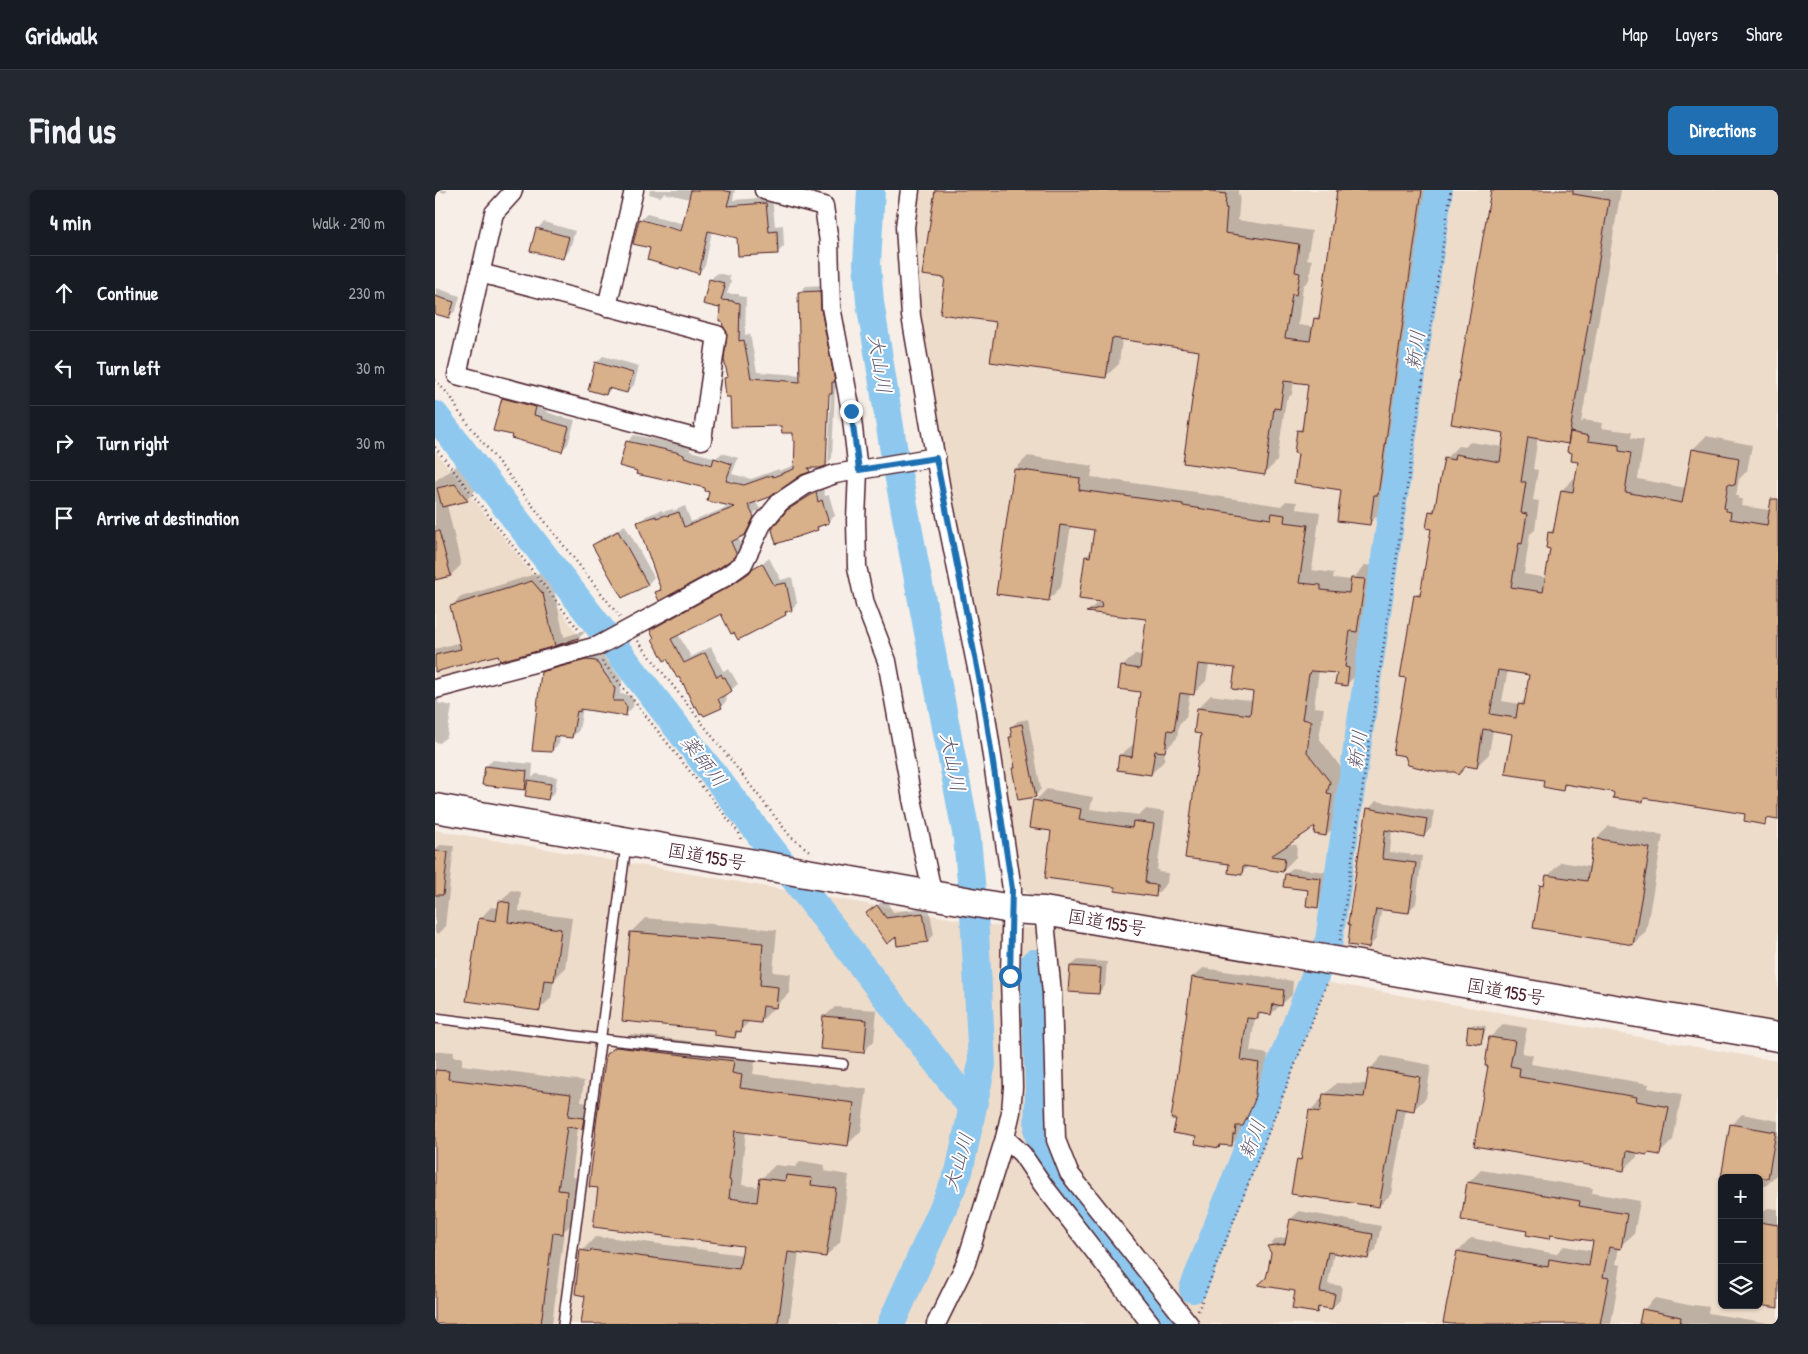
<!DOCTYPE html>
<meta charset="utf-8">
<style>
:root{--surface:#171b24;--page:#242831;--text:#f1f3f6;--muted:#9ea1a6;--line:#363941;--accent:#1f6fb2}
body{margin:0;font-family:"Patrick Hand","Klee One",sans-serif;background:var(--page);color:var(--text)}
.controls{position:absolute;right:15px;bottom:15px;display:grid;overflow:hidden;border-radius:8px;box-shadow:0 1px 4px #0004}
.controls button{width:45px;height:45px;display:grid;place-items:center;padding:0;border:0;border-bottom:1px solid var(--line);background:var(--surface);color:var(--text);font:25px sans-serif}
.stop{position:absolute;width:15px;height:15px;margin:-11px;border:4px solid #1f6fb2;border-radius:50%;background:#fff}
.stop.end{background:#1f6fb2;border-color:#fff;box-shadow:0 1px 5px #0008}
.list{margin:0;padding:0;list-style:none}
h2{display:flex;justify-content:space-between;align-items:center;height:65px;margin:0;padding:0 20px;font-size:21px}
h2 small{font-size:16px;font-weight:400;color:var(--muted)}
.list li{display:grid;grid-template-columns:32px 1fr auto;gap:15px;align-items:center;box-sizing:border-box;height:75px;padding:0 20px;border-top:1px solid var(--line)}
.list b{display:block;font-size:19px;white-space:nowrap}
.list em{font-size:16px;font-style:normal;color:var(--muted)}
.icon{flex:none;width:28px;height:28px;fill:none;stroke:currentColor;stroke-width:2;stroke-linecap:round;stroke-linejoin:round}
.map{position:relative;flex:none;width:1343px;height:1134px;overflow:hidden;border-radius:8px}
header{display:flex;align-items:center;gap:30px;box-sizing:border-box;height:70px;padding:0 25px;background:var(--surface);border-bottom:1px solid var(--line)}
header strong{font-size:24px}
nav{display:flex;gap:28px;margin-inline-start:auto;font-size:18px}
.intro{display:flex;align-items:center;justify-content:space-between;box-sizing:border-box;height:120px;padding:0 30px}
h1{margin:0;font-size:35px}
.button{padding:12px 22px;border-radius:8px;background:var(--accent);color:#fff;font-size:18px;font-weight:700}
main{display:flex;gap:30px;padding:0 30px}
aside{flex:1;background:var(--surface);border-radius:8px;box-shadow:0 1px 4px #0004}
.map>svg:first-child{display:block}
</style>
<header>
<strong>Gridwalk</strong>
<nav><a>Map</a><a>Layers</a><a>Share</a></nav>
</header>
<div class="intro"><h1>Find us</h1><a class="button">Directions</a></div>
<main>
<aside>
<h2>4 min<small>Walk · 290 m</small></h2>
<ul class="list">
<li><svg class="icon" aria-label="ahead" viewBox="0 0 24 24"><path d="M12 20V5M6 11l6-6 6 6"/></svg><div><b>Continue</b></div><em>230 m</em></li>
<li><svg class="icon" aria-label="left" viewBox="0 0 24 24"><path d="M17 20v-9H6M10 6l-5 5 5 5"/></svg><div><b>Turn left</b></div><em>30 m</em></li>
<li><svg class="icon" aria-label="right" viewBox="0 0 24 24"><path d="M7 20v-9h11M14 6l5 5-5 5"/></svg><div><b>Turn right</b></div><em>30 m</em></li>
<li><svg class="icon" aria-label="arrive" viewBox="0 0 24 24"><path d="M6 21V4h12l-3 4 3 4H6"/></svg><div><b>Arrive at destination</b></div></li>
</ul>
</aside>
<div class="map">
<svg width="1343" height="1134" viewBox="0 0 1343 1134">
<rect width="100%" height="100%" fill="#f7efe7"/>
<filter id="ink" filterUnits="userSpaceOnUse"><feTurbulence type="fractalNoise" baseFrequency=".02" numOctaves="2"/><feDisplacementMap in="SourceGraphic" scale="10" xChannelSelector="R" yChannelSelector="G"/><feConvolveMatrix kernelMatrix="1 2 1 2 8 2 1 2 1" color-interpolation-filters="sRGB"/></filter>
<g filter="url(#ink)">
<g fill="#eedccb" fill-rule="evenodd">
<path d="M482,0H1343V833L796,738L596,706L588,699L503,240L494,201L477,34Z"/>
<path d="M0,261L122,415L151,456L0,493Z"/>
<path d="M0,640L567,737L614,738L622,733L864,775L896,793L1343,871V1134H0ZM1287,988H1324V1115H1287Z"/>
</g>
<g fill="#0003" fill-rule="evenodd">
<path d="M0,0H13L10,3Z"/>
<path d="M215,0H300L298,10L337,7L340,36L348,35L349,56L343,62L303,47L277,41L270,76L264,82L205,30L212,24L249,34L255,9L229,3L225,7L214,4ZM208,29L252,42L251,44L208,32Z"/>
<path d="M501,0H803V5H805L803,30L877,41L872,69L877,70L874,90L868,96L863,135L879,137L880,129L886,122L904,0H998L956,291L951,295L948,320L935,333L907,299L865,263L863,241L869,235L875,193L859,191L857,204L851,210L842,271L829,284L766,160L687,149L684,174L670,187L562,131L512,87Z"/>
<path d="M1057,0H1186L1146,233L1149,230L1167,233L1166,238L1197,242L1196,248L1209,250L1203,289L1251,298L1258,259L1271,246L1317,255L1312,281L1304,289L1301,306H1304L1303,309H1308L1307,316L1341,321L1343,319V629L1336,627L1329,633L1312,623L1212,607L1208,611L1181,602L1133,593L1127,599L1110,589L1078,543L1058,540L1054,564L1041,577L1031,575L972,487L981,405L988,398L998,338L995,322L1002,315L1010,269L1023,256L1030,257L1035,252L1068,257L1071,242ZM1103,247L1132,252L1135,249L1139,262L1145,271L1142,288L1140,287L1127,300L1121,336L1114,343L1117,358L1112,388L1089,384L1095,344L1100,340L1104,311L1098,310L1103,280L1098,279ZM1073,480L1095,484L1091,508L1085,514L1067,511Z"/>
<path d="M109,32L140,41L134,61L127,68L102,39Z"/>
<path d="M282,83L295,86L294,90L296,91L292,104H304V106L311,107L310,145L315,144L322,182L366,185L364,102L371,96L391,95L403,196L400,199L397,268L391,275L378,277L374,281L320,311L325,319L316,337L314,339L323,322L321,321L310,342H312L303,347L307,356L299,366L222,402L226,398L204,333L211,326L227,320L228,322L238,319V321L250,316L256,332L297,315L272,297L235,288L232,290L203,280L192,252L199,245L248,255L255,258V261L281,268L287,263L303,268L297,284L316,289L344,279V281L360,275L361,249L360,242L296,206L290,188L293,185V141L286,114L275,90ZM393,198H396L393,272H390Z"/>
<path d="M1,98L25,106L21,120L14,127L0,123Z"/>
<path d="M168,166L204,176L199,195L192,202L177,198L171,204L161,173Z"/>
<path d="M74,202L107,211L105,219L112,220V222L123,226L140,230L133,254L127,260L78,245L68,209Z"/>
<path d="M593,266L658,276L656,287L761,302V303L846,316L851,311L862,312L861,319L885,322L877,380L899,383L898,388L917,390L930,375L942,377L935,427L926,436L922,465H927L924,482L912,494L903,482L884,480L879,517L889,518L884,548L907,579L905,591H910L904,632L891,645L881,634L851,654L862,655L861,667L848,680L814,676L806,683L795,673L763,518L776,505L818,511L820,501L801,477L774,474L771,491L759,503H755L751,527L744,534L742,548L730,560L729,571L716,584L685,565L700,553L706,501L687,477L700,464L708,465L712,428L653,421L664,411L651,367L657,360L661,339L636,335L626,397L613,410L580,279Z"/>
<path d="M24,274L42,299L32,309L12,315L26,375L16,385L0,389V291Z"/>
<path d="M387,296L390,306L394,305L400,326L382,339L353,321L360,314Z"/>
<path d="M190,335L219,387L213,394L188,407L159,355L166,349Z"/>
<path d="M334,368L346,390L357,387L362,413L356,420L350,424L286,423L243,444L256,467L276,457L288,481L293,479L295,483L296,482L303,494L296,500L289,504L292,510L286,517L249,491L216,440L223,434L303,390Z"/>
<path d="M107,382L118,394L129,447L152,440L143,449L66,469L64,464L0,481V459L26,452L16,416L26,407Z"/>
<path d="M159,463L168,465L187,490L185,504L195,505L199,510L198,517L191,524L148,518L144,540L137,547L125,545L124,554L116,561L107,483L115,475Z"/>
<path d="M0,508L4,509L3,513L17,516L12,546L5,553L0,552Z"/>
<path d="M593,529L606,599L600,606L578,579L581,576L576,548L578,545L576,537L583,531Z"/>
<path d="M58,570L98,574L97,588L101,584L122,587L120,602L113,609L94,595L89,599L51,576Z"/>
<path d="M612,599L658,607L655,619L705,625L711,619L730,622L722,680H724L723,682L733,683L732,693L720,706L681,696L618,640L600,611Z"/>
<path d="M941,611L999,621L996,638L989,646L957,640L955,662L987,666L981,714L973,721L947,718L941,749L934,757V619Z"/>
<path d="M1174,636L1228,645L1211,741L1198,754L1107,696L1111,691L1113,686L1126,672L1156,677L1161,649Z"/>
<path d="M5,655L19,656L10,737L3,744L0,743V660Z"/>
<path d="M857,678L892,682L889,710L883,716L874,699L851,684Z"/>
<path d="M77,700L86,702L84,721L137,728L130,778L119,790L116,808L105,819L45,729L56,717L64,718L65,712Z"/>
<path d="M450,709L458,722L494,717L499,745L492,751L462,745L433,723Z"/>
<path d="M210,728L342,740L338,782L356,784L354,803L325,832L315,831L299,847L281,838L196,742Z"/>
<path d="M643,770L672,772L670,796L663,803L636,776Z"/>
<path d="M768,778L858,791L857,805L847,814L836,824L827,823L822,828L820,827L815,861L833,864L828,902L817,925L807,936L806,945L797,954H786L784,957L758,787Z"/>
<path d="M400,817L442,820L439,851L429,861L389,827Z"/>
<path d="M1038,834L1051,836L1048,850L1045,853L1034,837Z"/>
<path d="M1069,834L1092,838L1087,863L1098,865L1096,874L1214,894L1213,898L1247,904L1238,950L1225,963L1202,962V967L1188,980L1054,875L1055,847Z"/>
<path d="M196,844L312,858L310,870L320,871L318,884L432,899L426,941L413,954L311,941L307,977H309L307,995L325,997L327,988L340,975L360,977L366,971L390,975L389,981L414,985L405,1052L391,1066L364,1063L354,1134H148L152,1105L147,1061L160,1047L170,1048L171,1047L308,1065L309,1055L165,997L172,865Z"/>
<path d="M6,861L19,862L18,867H27V875L149,891L146,912L162,914L161,924L147,938H143L137,987L145,988L142,1029L129,1041L117,1134H0V862H4Z"/>
<path d="M947,866L996,875L991,908L978,920L971,919L956,1004L944,1016L863,970L868,966L875,921L901,893L932,894L935,879Z"/>
<path d="M1307,924L1343,931V975L1341,985L1331,996L1324,995V988L1296,935Z"/>
<path d="M1046,980L1158,998L1157,1003L1205,1011L1199,1044L1184,1057L1181,1074L1186,1075L1176,1134H1023V1062L1036,1048L1121,1064L1129,1056L1158,1061L1160,1050L1118,1044L1114,1048L1094,1040L1033,993Z"/>
<path d="M1333,1018L1343,1019V1117L1324,1114V1026Z"/>
<path d="M864,1021L946,1036L941,1060L933,1068L899,1062L893,1094L907,1096L905,1110L897,1118L887,1117L882,1122L861,1100L833,1088L838,1062L833,1057L841,1049L853,1047L856,1029Z"/>
<path d="M1220,1108L1258,1116L1259,1115L1274,1117L1273,1123L1340,1134H1205L1208,1120Z"/>
</g>
<g fill="none" stroke-linecap="round" stroke-linejoin="round">
<g stroke="#8fc8ee" stroke-width="28">
<path d="M436,0L432,74L435,112L460,268L532,648L539,723L547,874L524,982L456,1134"/>
<path d="M0,225L537,918"/>
<path d="M599,773L604,898L603,944L621,986L737,1134"/>
<path d="M758,1099L894,750L1004,0"/>
</g>
</g>
<g fill="#d8b089" stroke="#4a1f2b" fill-rule="evenodd">
<path d="M256,0H287L296,2L292,16L331,13L334,42L342,41L343,64L303,66L302,48L273,41L264,84L245,77L244,79L212,70L215,58L198,54L204,29L246,41Z"/>
<path d="M500,0H776L775,2L791,4L790,18H792L790,43L864,54L860,82L865,83L861,105L857,104L850,148L875,151L879,128L884,129L902,0H987L943,305H939L935,335L902,331L906,300L859,293L863,264L859,263L862,240L867,241L873,194L849,191L845,219L839,218L830,285L748,273L764,161L677,148L671,188L555,172L561,132L505,124L510,88L487,85Z"/>
<path d="M1056,0H1138V4L1174,10L1133,254L1093,247L1086,292H1091L1086,323L1092,324L1087,354L1084,353L1076,397L1108,402L1115,359L1111,358L1113,342L1118,343L1126,300L1138,302L1143,272L1136,271L1137,263L1132,262L1135,242L1154,246L1153,251L1184,255V261L1196,263L1190,302L1247,313L1257,259L1304,268L1300,295L1293,294L1289,318L1291,319V321L1296,322L1295,329L1332,335L1336,309H1343V630L1331,628L1330,635L1309,631L1310,624L1209,608L1208,612L1178,608L1179,603L1178,602L1129,594L1128,601L1108,597L1109,590L1070,584L1077,544L1048,539L1042,578L1031,576L1023,585L1020,582H1002L973,575L970,566L958,564L971,488L965,487L979,405L985,406L996,339L991,338L994,321L999,322L1009,268L1019,270L1020,264L1065,272L1069,243L1016,234ZM1063,480L1094,485L1089,515L1083,514L1081,528L1055,524Z"/>
<path d="M101,38L134,47L128,69L95,61Z"/>
<path d="M274,89L289,93L288,97H290L286,110L298,111V112L305,113L304,151L309,150L316,188L365,192L363,102L385,101L386,119L400,192H397V204H394L391,276L385,278H373L375,282L366,285L335,307L313,315L319,327L310,345L296,352L301,363L300,367L284,378L224,411L220,402L226,400L202,332L221,326V328L231,325L232,326L244,322L249,337L300,317L272,311L274,302L270,301V298L233,289V291L215,287L201,284L202,281L184,276L191,251L241,262L249,265V267L277,275L279,268L297,274L291,291L309,295L337,285L338,287L359,279L360,251H358V243H347L346,236L296,237L295,207H291L289,188L293,187L289,170L292,142L288,136L287,131H284L285,116L284,118L268,114Z"/>
<path d="M0,106L19,112L14,128L0,124Z"/>
<path d="M160,172L198,183L192,203L173,198L171,205L153,200Z"/>
<path d="M67,208L101,217L99,225L107,227L106,229L116,232L134,237L127,262L76,248L77,245L58,241Z"/>
<path d="M579,279L645,288L644,300L748,314V316L836,329L837,323L850,325L849,332L873,335L864,393L886,395V400L914,403L916,388L930,389L922,442L915,441L910,477L914,478L912,496L900,494L902,483L876,481L875,484H874L867,529L876,531L872,562L895,592L892,603L897,604L891,646L879,644L880,637L836,666L850,668L848,682L808,676L807,685L793,683L794,674L750,668L766,544L759,543L762,518L815,525L818,502L797,499L800,478L763,474L759,505L745,503L739,541L733,540L730,562L720,561L716,585L682,580L684,565L697,567L705,502L683,499L686,476L705,479L711,429L651,422L667,417L666,412L644,409L650,366L655,367L659,340L625,335L614,411L561,404Z"/>
<path d="M20,294L33,311L7,317L2,298Z"/>
<path d="M381,302L383,312L387,310L394,333L382,337L383,340L341,354L337,340L339,336L352,320Z"/>
<path d="M0,341H4L16,386L0,390Z"/>
<path d="M183,341L213,395L187,408L157,355Z"/>
<path d="M327,373L339,395L351,393L357,421L350,422L351,425L303,450L299,443L296,444L286,424L236,449L249,473L270,463L282,487L286,484L288,488L290,487L297,501L283,509L287,518L269,526L267,523L265,524L261,516L259,517L248,493H247L244,487L242,488L232,469L229,471L217,449L219,448L215,440L295,396L314,383L318,378Z"/>
<path d="M97,391L108,404L120,456L143,448V450L65,471L63,465L51,468L0,482V465L26,459L15,416Z"/>
<path d="M151,470L161,471L180,498L178,511H188L192,517L191,526L145,519V522L142,521L137,548L119,546L117,562L97,561L106,482Z"/>
<path d="M587,534L601,607L583,610L577,578H580L574,547H577L575,537Z"/>
<path d="M50,576L92,581L90,600L47,595Z"/>
<path d="M93,590L116,594L113,610L90,606Z"/>
<path d="M598,610L646,619L644,630L697,638L698,631L719,634L710,692H712V694L722,695L721,707L680,701V697L610,688L616,641L594,638Z"/>
<path d="M932,618L992,629L989,647L950,640L947,668L948,669L981,673L978,694L974,723L941,719L934,758L913,755L915,735L913,734L927,642H928Z"/>
<path d="M1159,648L1215,658L1198,755L1098,738L1105,695L1109,696L1111,685L1152,691Z"/>
<path d="M0,661L13,662L8,705H0Z"/>
<path d="M850,684L886,688L883,718L871,716L873,700L848,697Z"/>
<path d="M64,711L75,713L73,732L126,739L119,791L109,790L105,821L31,811L44,728L61,731Z"/>
<path d="M442,715L451,728L488,723L493,752L462,756L461,747L452,754L431,723Z"/>
<path d="M195,742L328,753L325,795L343,797L341,818L328,816L326,833L307,831L306,842L301,841L300,848L279,845V840L187,831Z"/>
<path d="M635,776L666,778L664,804L633,802Z"/>
<path d="M757,787L849,800L847,816L838,814L836,825L823,823V829L812,828L806,870L824,873L819,912L808,936H801L800,945L798,944L797,956L785,955L784,958L760,954L761,947L738,943L741,929H736Z"/>
<path d="M388,826L432,830L429,863L385,859Z"/>
<path d="M1033,836L1049,839L1046,854L1031,852Z"/>
<path d="M1054,847L1080,851L1075,876L1085,878L1084,887L1202,907L1201,911L1234,917L1225,965L1213,963L1212,965L1192,961L1189,981L1039,956L1053,876H1050Z"/>
<path d="M181,857L299,871L297,883L307,885L305,898L419,913L413,956L300,941L294,990L296,991L294,1008L322,1012L325,988L350,991L351,985L377,988L376,995L401,998L391,1067L353,1062L343,1134H146L150,1106L140,1104L145,1060L156,1062V1060L304,1079L308,1056L158,1037L163,998L154,997L161,941H160L171,864Z"/>
<path d="M934,878L985,887L979,921L961,918L944,1017L856,1004L862,969L866,970L874,920L885,922L888,904L929,907Z"/>
<path d="M0,880L14,881L13,889L136,904L133,926L149,928L147,939L132,937L123,1000L132,1001L128,1044L118,1043L106,1134H0Z"/>
<path d="M1295,934L1341,942L1333,988H1286Z"/>
<path d="M1032,992L1145,1011L1144,1016L1192,1024L1186,1059L1174,1057L1168,1087L1174,1088L1165,1134H1016L1008,1133L1022,1061L1113,1077L1114,1069L1154,1076L1158,1051L1115,1045L1114,1049L1091,1045L1092,1041L1026,1030Z"/>
<path d="M855,1029L938,1044L933,1069L893,1062L885,1102L900,1104L897,1119L883,1117L882,1123L857,1119L860,1101L823,1095L831,1088L833,1080L836,1063L832,1056L850,1054Z"/>
<path d="M1324,1032L1343,1035V1118L1324,1115Z"/>
<path d="M1207,1119L1246,1127L1245,1134H1204Z"/>
</g>
<g fill="none" stroke-linecap="round" stroke-linejoin="round">
<g stroke="#4a1f2b" stroke-width="12">
<g id="lane">
<path d="M0,828L164,849L408,874"/>
<path d="M128,1134L191,655"/>
</g>
</g>
<g stroke="#4a1f2b" stroke-width="21">
<g id="street">
<path d="M329,0L389,16L394,52L396,117L416,221L423,281L421,330L422,377L430,414L452,471L477,609L498,706"/>
<path d="M475,0L470,37L476,126L506,300L549,513L577,699L575,786L578,897L576,922L570,948L587,964L608,995L716,1134"/>
<path d="M45,83L282,145L267,250L22,185L59,23L77,3L78,0"/>
<path d="M172,117L199,0"/>
<path d="M0,499L163,456L290,387L308,374L327,334L345,312L372,294L400,284L501,267"/>
<path d="M609,721L617,803L621,950L634,983L754,1134"/>
<path d="M501,1134L531,1073L570,948"/>
</g>
</g>
<g stroke="#4a1f2b" stroke-width="31">
<path id="highway" d="M0,618L576,719L609,721L1343,847"/>
</g>
<g stroke="#4a1f2b" stroke-width="2.5" stroke-dasharray="1 4" stroke-linecap="butt">
<path d="M0,190L16,207L24,222L185,427"/>
<path d="M0,257L147,444"/>
<path d="M203,451L355,646L377,663"/>
<path d="M167,471L304,643L306,650"/>
<path d="M905,750L1016,0"/>
<path d="M763,1121L893,791"/>
</g>
<use href="#lane" stroke="#fff" stroke-width="9"/>
<use href="#street" stroke="#fff" stroke-width="18"/>
<use href="#highway" stroke="#fff" stroke-width="28"/>
</g>
</g>
<g fill="none" stroke-linecap="round" stroke-linejoin="round" filter="url(#ink)">
<path stroke="#1f6fb2" stroke-width="6" d="M416,221L424,280L501,268L549,513L577,699L575,786"/>
</g>
<g text-anchor="middle" stroke-width="4" stroke-linejoin="round" paint-order="stroke">
<g font-size="19" fill="#4a1f2b" stroke="#fff">
<text transform="translate(272 666) rotate(10)" y="7">国道155号</text>
<text transform="translate(672 732) rotate(10)" y="7">国道155号</text>
<text transform="translate(1071 801) rotate(10)" y="7">国道155号</text>
</g>
<g font-size="20" font-style="italic" fill="#625a6f" stroke="#fff">
<text transform="translate(980 160) rotate(-82)" y="7">新川</text>
<text transform="translate(445 174) rotate(81)" y="7">大山川</text>
<text transform="translate(922 560) rotate(-82)" y="7">新川</text>
<text transform="translate(269 571) rotate(52)" y="7">薬師川</text>
<text transform="translate(518 572) rotate(79)" y="7">大山川</text>
<text transform="translate(817 949) rotate(-69)" y="7">新川</text>
<text transform="translate(523 972) rotate(-73)" y="7">大山川</text>
</g>
</g>
</svg>
<div class="controls">
<button>+</button>
<button>−</button>
<button><svg class="icon" aria-label="layers" viewBox="0 0 24 24"><path d="M12 4l9 5-9 5-9-5zM3 14l9 5 9-5"/></svg></button>
</div>
<div class="stop" style="left:575px;top:786px"></div>
<div class="stop end" style="left:416px;top:221px"></div>
</div>
</main>
